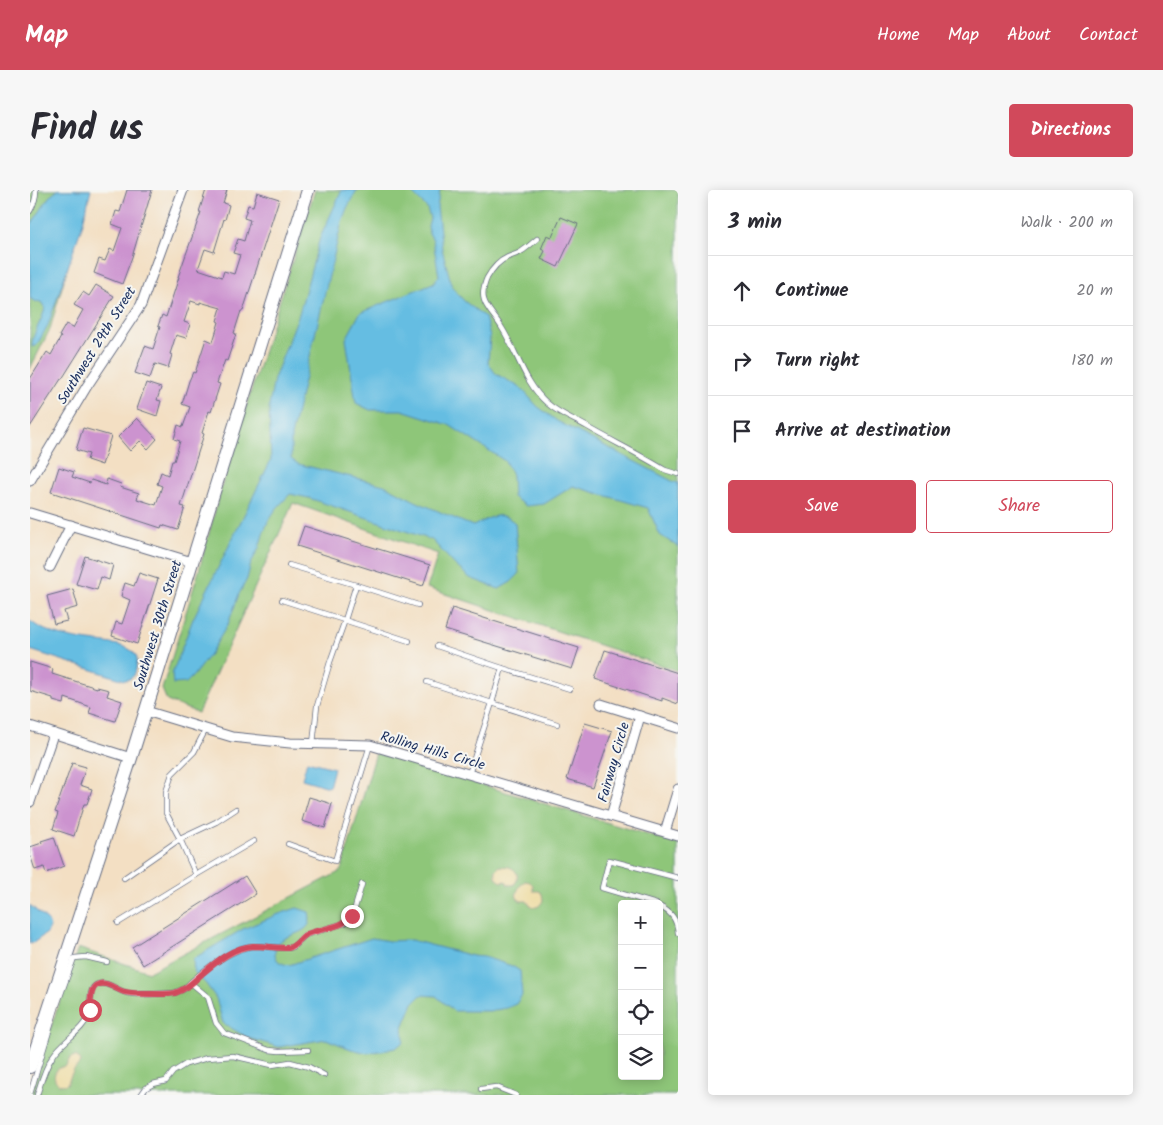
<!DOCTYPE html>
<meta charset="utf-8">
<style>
:root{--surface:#fff;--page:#f7f7f7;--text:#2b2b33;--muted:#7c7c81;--line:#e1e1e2;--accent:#d1495b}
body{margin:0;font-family:Kalam,sans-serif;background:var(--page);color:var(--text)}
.controls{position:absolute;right:15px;bottom:15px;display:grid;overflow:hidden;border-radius:5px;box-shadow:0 2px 12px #0003}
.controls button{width:45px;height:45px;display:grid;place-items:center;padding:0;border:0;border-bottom:1px solid var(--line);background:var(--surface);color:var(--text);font:25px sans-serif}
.stop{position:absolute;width:15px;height:15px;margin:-11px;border:4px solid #d1495b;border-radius:50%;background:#fff}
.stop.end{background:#d1495b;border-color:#fff;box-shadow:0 1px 5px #0008}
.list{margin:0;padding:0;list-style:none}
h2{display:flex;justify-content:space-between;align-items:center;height:65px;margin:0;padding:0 20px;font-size:21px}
h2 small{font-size:16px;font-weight:400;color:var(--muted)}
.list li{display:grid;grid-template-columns:32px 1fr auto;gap:15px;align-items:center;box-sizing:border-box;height:70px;padding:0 20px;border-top:1px solid var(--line)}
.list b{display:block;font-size:19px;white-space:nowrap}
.list em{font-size:16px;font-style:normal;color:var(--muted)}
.actions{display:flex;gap:10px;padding:15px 20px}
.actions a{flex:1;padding:11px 0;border:1px solid var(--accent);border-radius:5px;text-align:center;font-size:18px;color:var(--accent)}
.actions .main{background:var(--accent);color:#fff}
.icon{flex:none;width:28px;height:28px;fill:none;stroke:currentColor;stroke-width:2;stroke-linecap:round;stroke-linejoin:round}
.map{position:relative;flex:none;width:648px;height:905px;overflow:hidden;border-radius:5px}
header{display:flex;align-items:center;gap:30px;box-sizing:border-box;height:70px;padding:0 25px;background:var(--accent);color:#fff}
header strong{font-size:24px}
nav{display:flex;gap:28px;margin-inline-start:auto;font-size:18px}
.intro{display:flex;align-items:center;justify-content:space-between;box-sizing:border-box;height:120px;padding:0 30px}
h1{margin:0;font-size:35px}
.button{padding:12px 22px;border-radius:5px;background:var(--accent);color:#fff;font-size:18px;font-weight:700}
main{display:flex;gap:30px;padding:0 30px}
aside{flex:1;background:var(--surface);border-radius:5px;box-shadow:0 2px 12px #0003}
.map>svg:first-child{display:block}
</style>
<header>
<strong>Map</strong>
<nav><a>Home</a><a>Map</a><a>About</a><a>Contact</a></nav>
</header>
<div class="intro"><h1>Find us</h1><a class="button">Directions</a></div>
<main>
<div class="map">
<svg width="648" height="905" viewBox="0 0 648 905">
<rect width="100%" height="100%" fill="#f6f6f2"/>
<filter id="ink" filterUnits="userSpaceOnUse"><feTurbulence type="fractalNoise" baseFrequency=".02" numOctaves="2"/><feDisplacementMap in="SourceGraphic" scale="10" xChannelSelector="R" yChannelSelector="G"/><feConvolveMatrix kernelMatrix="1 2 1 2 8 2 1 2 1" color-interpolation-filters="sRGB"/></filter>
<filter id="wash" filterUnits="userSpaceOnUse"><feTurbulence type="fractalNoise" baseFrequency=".0096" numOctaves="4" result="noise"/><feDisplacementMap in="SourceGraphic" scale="20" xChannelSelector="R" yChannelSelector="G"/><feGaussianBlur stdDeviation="1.12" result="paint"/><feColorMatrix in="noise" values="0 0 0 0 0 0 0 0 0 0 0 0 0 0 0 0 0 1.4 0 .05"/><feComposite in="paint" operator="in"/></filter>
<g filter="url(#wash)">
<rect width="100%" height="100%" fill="#f3dfc3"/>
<g fill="#8ec679" stroke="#547a6c" fill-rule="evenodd">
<path d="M0,0H60L20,139L0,179Z"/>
<path d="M285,0H648V481L397,398L408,364L263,313L168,523L137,511L132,499L168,384L197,277Z"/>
<path d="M346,563L648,654V905H0L10,869L48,758L119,782L311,681ZM592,714H629V886H592Z"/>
</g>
<g fill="#eeda9e" stroke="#84847e">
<path d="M470,676C473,677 477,676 479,677C489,680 489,689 484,695H478L476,691L472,692C466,690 465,685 466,680Z"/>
<path d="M495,691L500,692L503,695V701H509L512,704L513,711L509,716C503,719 500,716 497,711H491L487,708C485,703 490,694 495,691Z"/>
<path d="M45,866L49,868L50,873L43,881L37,894C23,899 18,878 36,876L40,868Z"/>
</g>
<g fill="#65bde2" stroke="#4076a0">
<path d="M28,0H61L52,36L18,135L7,155L2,157C2,142 12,132 15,118L11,112L4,111L0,108V36L11,20L19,7Z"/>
<path d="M312,0H327L317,18L312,31L261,246V269L268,274L354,295L385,311L433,332L443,336C461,328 469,319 485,333L489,384L481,392L469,399L440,388L425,375L402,350L279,308L260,304L246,319L238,331L233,344L229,358L221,373L217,389L209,404L198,434L180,464L163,486L156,493L143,494L142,484L163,429L241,270L239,217L244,189L269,124L290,48Z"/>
<path d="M379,0H410L407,17L412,59L422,97L434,111L455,127L460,147L458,173L466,184L491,198L507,216L527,231L642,291L648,293V357L630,345L618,318L543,296L514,314L496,316L483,307L482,285L475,271L419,235L372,220H340L326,213L316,149L330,123L403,93L409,86L403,50L399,43L398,36L400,28L397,18Z"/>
<path d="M0,431C17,445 48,450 69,452C80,454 97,454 105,464C108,467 107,474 106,479C105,486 101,490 94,490L0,460Z"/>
<path d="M277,571L304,578L299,597L272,589Z"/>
<path d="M0,715L18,731L20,737L17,743L3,753L0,754Z"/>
<path d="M267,718L279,722C280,727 281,733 277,737C268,747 244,745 245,764C246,772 252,774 259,775L342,748L359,751L381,750L443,766L454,767L482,776L490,781L492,805L486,814L477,818L459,821H424L406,806L391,805L383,813L373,837L374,851L366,858L338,863L321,859L296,849L249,857L218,848L193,833L186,808L176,794L164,782L163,769L213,739L249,724Z"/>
</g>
<g id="blocks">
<g fill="#cc93cf">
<path d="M97,0H122L102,67L92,94L64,83L69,69L75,71L80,59L84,61L92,38L82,34L86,21L90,22Z"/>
<path d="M176,0H197L193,13L199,15L195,30L194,29L184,62L175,59L168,79L192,87L194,81L204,84L210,65L203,63L208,49L214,51L220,30L214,28L218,15L223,16L227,2L249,9L213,121H211L204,143L206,144L197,171L195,170L187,193L190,194L181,222L179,221L172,243L174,244L151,316L155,317L148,340L132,335L131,338L21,302L29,277L44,282L42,287L60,293L61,290L76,295L77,289L91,294L90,297L109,303L107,309L126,315L132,296L127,294L131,282L138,285L142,271H144L150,251L144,249L148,235L153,237L160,217L152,214L159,191L163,182L165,183L176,149L183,152L189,132L187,131L191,118L170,112V114L161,111L154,132L160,134L156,148L146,145L140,164L142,165L138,178L125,174L120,188L105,183L115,156L123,159L130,137L128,136L132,125L136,127L149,87H148L171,22H169Z"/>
<path d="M531,27L548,34L528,77L511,69L515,61L511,59L517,45L522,47Z"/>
<path d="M66,95L84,106L32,189H31L0,237V189L17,162L21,165L31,147L29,146L36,134L43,138L53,120L44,115L53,102L59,106Z"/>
<path d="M116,193L131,198L127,210L131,211L127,226L107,219Z"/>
<path d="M107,228L127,249L118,259L110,251L100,261L88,247Z"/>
<path d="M53,238L81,246L72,275L57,270L59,264L46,260Z"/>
<path d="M274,336L400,375L393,396L267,356Z"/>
<path d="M55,366L83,375L79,390L71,387L67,400L46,394Z"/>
<path d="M109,383L128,389L107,454L82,446L86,432L92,434L100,410L91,406L95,393L104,396Z"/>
<path d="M43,399L48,417L34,421L37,431L24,434L17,406Z"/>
<path d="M422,418L549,458L542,479L415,440Z"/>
<path d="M575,460L648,483V514L632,508V511L565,489Z"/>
<path d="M0,472L23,479L22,484L67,498V497L79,500L77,506L92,511L85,531L59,523L61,517L35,508L34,514L23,511V508L0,501Z"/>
<path d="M555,533L582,541L563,597L537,589Z"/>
<path d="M42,573L56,577L50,595L62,599L57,614H54L44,646L23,639L28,623L25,622Z"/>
<path d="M279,607L302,614L295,638L272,631Z"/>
<path d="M24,647L34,676L16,683L14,677L5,680L0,664V657L12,653L11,651Z"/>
<path d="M215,686L226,704L113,775L102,757Z"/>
</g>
</g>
</g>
<g filter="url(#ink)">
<use href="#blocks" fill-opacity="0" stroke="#676d81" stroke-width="1"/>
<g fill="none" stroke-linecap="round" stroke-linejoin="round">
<g stroke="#676d81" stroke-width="6">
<g id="lane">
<path d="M0,21C4,14 6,8 6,0"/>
<path d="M507,49C502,53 497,58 492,61C488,64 483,65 478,67C469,71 462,79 457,88C446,113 461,119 472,138C487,162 495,194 517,213C528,223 543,229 556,236C582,251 609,264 635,280L648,284"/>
<path d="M259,375L326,395"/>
<path d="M252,410L379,451"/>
<path d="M407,456L472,478"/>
<path d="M397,492L462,513L472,478L540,499"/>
<path d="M283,554L287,516L300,472L315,430L326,395L388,415"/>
<path d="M439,584L462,513L527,534"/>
<path d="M258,654L305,671L340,555"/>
<path d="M166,685L224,651"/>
<path d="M94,688L150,649L136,623V602L142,584L164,562L176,539"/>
<path d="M626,714L572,698L579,670L648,688"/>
<path d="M629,716C641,722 647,729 648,743"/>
<path d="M88,733L166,685L150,649L186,632L206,619"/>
<path d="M161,793L178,807L186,833L194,843L239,860L249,861L278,860"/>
<path d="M451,899L466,897L486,905"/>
<path d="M0,904L27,815L44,768L56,767L77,772"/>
<path d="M7,905C11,892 15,877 23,866C32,851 53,841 59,825C62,816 57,798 68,794C78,791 88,801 97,803C112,806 129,803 144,803L154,799C168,784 201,758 223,756C234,756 246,758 258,758L263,757L275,745L315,733L319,730L324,721L332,694"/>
<path d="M111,905L116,898L123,894L136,891L143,882L156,874L177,868L203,866L242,875L260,872L279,877L294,885"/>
</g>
</g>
<g stroke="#676d81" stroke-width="11">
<g id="street">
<path d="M0,291L57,196L111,115L153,0"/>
<path d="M0,323L162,372"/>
<path d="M20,377L41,335"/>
<path d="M571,514L648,538"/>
<path d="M116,521L202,547L260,553L340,555L648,646"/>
<path d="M0,536L101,568"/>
<path d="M0,612L23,544"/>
<path d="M581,626L610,526"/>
<path d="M635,642L648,599"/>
</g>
</g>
<g stroke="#676d81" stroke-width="14">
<path id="secondary" d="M0,877L101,568L278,0"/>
</g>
<use href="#lane" stroke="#fff" stroke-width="4.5"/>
<use href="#street" stroke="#fff" stroke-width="9"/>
<use href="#secondary" stroke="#fff" stroke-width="12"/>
</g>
</g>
<g fill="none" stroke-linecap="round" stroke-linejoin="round" filter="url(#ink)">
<path stroke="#d1495b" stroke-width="6" d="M60,820C61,813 59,799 67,795C76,790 86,800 95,802C104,804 136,805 145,803C156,800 165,790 173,783C187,771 204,757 223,756C235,756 246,758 258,758C267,756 269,748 277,744C292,738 312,738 322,726"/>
</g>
<g text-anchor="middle" stroke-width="4" stroke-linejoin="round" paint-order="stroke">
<g font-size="14" fill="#1b2f5e" stroke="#f6f6f2">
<text transform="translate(66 155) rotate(-58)" y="5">Southwest 29th Street</text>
<text transform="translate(127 435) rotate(-73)" y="5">Southwest 30th Street</text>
<text transform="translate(403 560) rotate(16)" y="5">Rolling Hills Circle</text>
<text transform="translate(583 572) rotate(-74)" y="5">Fairway Circle</text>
</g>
</g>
</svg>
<div class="controls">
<button>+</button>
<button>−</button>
<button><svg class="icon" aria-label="locate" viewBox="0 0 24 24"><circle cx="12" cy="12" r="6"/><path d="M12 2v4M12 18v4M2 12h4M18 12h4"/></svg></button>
<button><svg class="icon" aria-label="layers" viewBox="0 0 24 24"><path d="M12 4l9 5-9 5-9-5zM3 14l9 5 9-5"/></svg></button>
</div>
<div class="stop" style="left:60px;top:820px"></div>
<div class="stop end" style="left:322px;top:726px"></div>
</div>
<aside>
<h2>3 min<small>Walk · 200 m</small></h2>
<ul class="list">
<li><svg class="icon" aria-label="ahead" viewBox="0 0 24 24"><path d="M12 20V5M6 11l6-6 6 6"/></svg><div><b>Continue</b></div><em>20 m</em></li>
<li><svg class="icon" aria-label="right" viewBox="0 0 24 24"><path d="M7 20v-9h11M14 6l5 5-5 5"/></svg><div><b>Turn right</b></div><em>180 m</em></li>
<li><svg class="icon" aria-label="arrive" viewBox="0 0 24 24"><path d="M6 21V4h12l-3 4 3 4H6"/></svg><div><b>Arrive at destination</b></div></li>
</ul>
<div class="actions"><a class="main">Save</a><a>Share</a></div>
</aside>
</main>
